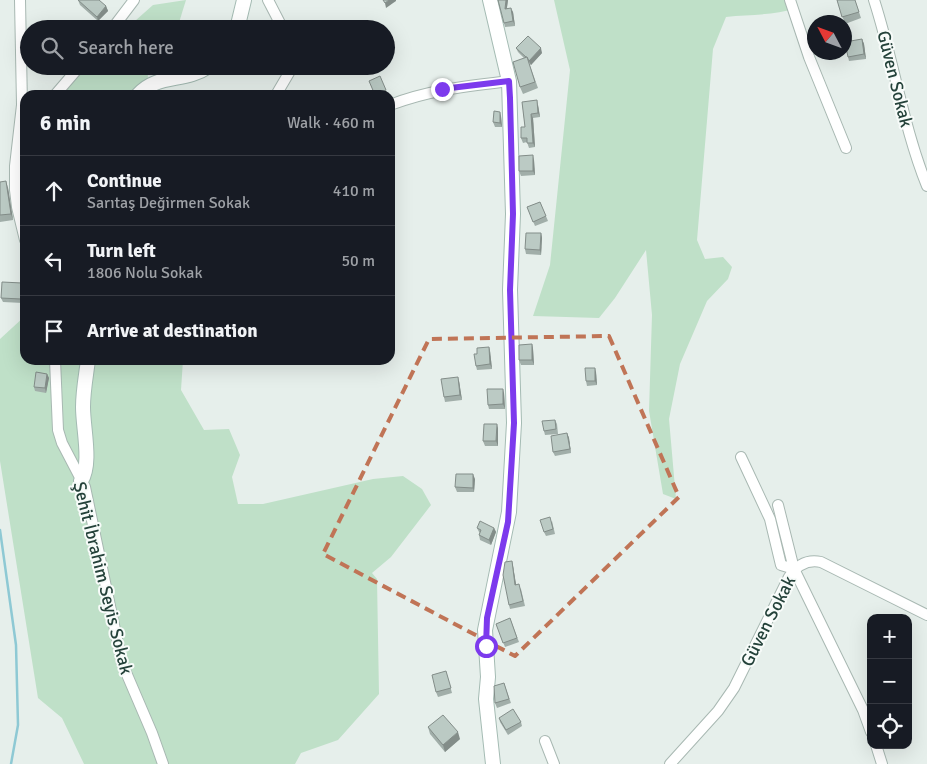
<!DOCTYPE html>
<meta charset="utf-8">
<style>
:root{--surface:#171b24;--page:#20242c;--text:#f1f3f6;--muted:#9ea1a6;--line:#363941}
body{margin:0;font-family:Signika,sans-serif;background:var(--page);color:var(--text)}
.controls{position:absolute;right:15px;bottom:15px;display:grid;overflow:hidden;border-radius:10px;box-shadow:0 5px 20px #0002}
.controls button{width:45px;height:45px;display:grid;place-items:center;padding:0;border:0;border-bottom:1px solid var(--line);background:var(--surface);color:var(--text);font:25px sans-serif}
.compass{position:absolute;left:807px;top:15px;width:45px;height:45px;border-radius:50%;background:var(--surface);box-shadow:0 5px 20px #0002;rotate:311deg}
.stop{position:absolute;width:15px;height:15px;margin:-11px;border:4px solid #7c3aed;border-radius:50%;background:#fff}
.stop.end{background:#7c3aed;border-color:#fff;box-shadow:0 1px 5px #0008}
.list{margin:0;padding:0;list-style:none}
h2{display:flex;justify-content:space-between;align-items:center;height:65px;margin:0;padding:0 20px;font-size:21px}
h2 small{font-size:16px;font-weight:400;color:var(--muted)}
.list li{display:grid;grid-template-columns:32px 1fr auto;gap:15px;align-items:center;box-sizing:border-box;height:70px;padding:0 20px;border-top:1px solid var(--line)}
.list b{display:block;font-size:19px;white-space:nowrap}
.list p{margin:0;font-size:16px;white-space:nowrap;color:var(--muted)}
.list em{font-size:16px;font-style:normal;color:var(--muted)}
.icon{flex:none;width:28px;height:28px;fill:none;stroke:currentColor;stroke-width:2;stroke-linecap:round;stroke-linejoin:round}
.map{position:relative;flex:none;width:927px;height:764px;overflow:hidden}
.search{position:absolute;background:var(--surface);box-shadow:0 5px 20px #0002;left:20px;top:20px;width:375px;height:55px;display:flex;align-items:center;gap:12px;box-sizing:border-box;padding:0 18px;border-radius:28px;color:var(--muted);font-size:19px}
.panel{position:absolute;background:var(--surface);box-shadow:0 5px 20px #0002;left:20px;top:90px;width:375px;height:275px;border-radius:15px}
.map>svg:first-child{display:block}
</style>
<div class="map">
<svg width="927" height="764" viewBox="0 0 927 764">
<rect width="100%" height="100%" fill="#e6efeb"/>
<g fill="#bfe0c8">
<path d="M186,0L177,29H126L153,5Z"/>
<path d="M554,0H793L796,8C774,16 750,14 726,17L713,49L697,240L705,259L723,257L732,267L728,279L707,301L680,364L669,419L676,499L663,494L649,411L652,315L646,250L615,298L599,318L533,316L550,265L570,70Z"/>
<path d="M85,66H152L148,72L147,95H60L65,85Z"/>
<path d="M25,316V360H183L181,390L204,430L229,429L240,455L232,477L238,504H263L373,479L403,476L422,489L431,505L391,557L372,573L377,579L379,694L338,740L301,753L295,764H84L62,718L38,698L0,461V339Z"/>
</g>
<g fill="none" stroke-linecap="round" stroke-linejoin="round">
<path stroke="#8ec9d4" stroke-width="2.5" d="M0,530L16,645L18,725L11,764"/>
<g stroke="#a8b8b2" stroke-width="12">
<g id="street">
<path d="M20,0L22,105L15,166V190L17,207L25,240"/>
<path d="M268,0L283,29"/>
<path d="M790,0L809,57L846,148"/>
<path d="M874,0C894,62 903,126 927,186"/>
<path d="M112,29L134,0"/>
<path d="M55,95L80,66"/>
<path d="M276,95L293,66"/>
<path d="M390,105C429,90 467,86 509,81"/>
<path d="M55,360L58,430L62,443L85,487L122,663L152,733L163,764"/>
<path d="M741,457L770,519L781,565L794,569"/>
<path d="M778,505L794,569L863,710L871,732"/>
<path d="M545,741L554,764"/>
<path d="M876,745L882,764"/>
<path d="M670,764L718,711L734,688L789,577C797,565 807,559 821,562L927,615"/>
</g>
</g>
<g stroke="#a4bbb3" stroke-width="16">
<g id="secondary">
<path d="M490,0L509,81L513,214L510,290L514,423L509,512L485,630L488,677L486,699L493,764"/>
<path d="M237,29L244,0"/>
<path d="M138,95C157,73 185,83 209,66"/>
<path d="M81,481C92,463 83,429 83,407C83,391 86,376 88,360"/>
</g>
</g>
<use href="#street" stroke="#fff" stroke-width="10"/>
<use href="#secondary" stroke="#fff" stroke-width="14"/>
</g>
<g fill="#a1aea9">
<path d="M78,0L106,6L108,11L98,21L80,5Z"/>
<path d="M498,0H508L507,8L513,12L515,26L505,27Z"/>
<path d="M837,0H855L861,18L845,24Z"/>
<path d="M862,39L864,44L866,59L849,61L848,57Z"/>
<path d="M516,48L542,53L531,65L529,63L538,88L523,94L520,87L524,58L518,52Z"/>
<path d="M386,90L388,95H375Z"/>
<path d="M522,102L538,105L540,117L533,118L535,147L529,148L527,142L523,143L521,138L525,127Z"/>
<path d="M501,116L502,127H495L493,122Z"/>
<path d="M534,160L535,175L521,176L519,171Z"/>
<path d="M0,182L8,188L13,220L0,222Z"/>
<path d="M540,202L548,221L535,226L527,207Z"/>
<path d="M541,233L542,238L541,255L526,254L525,249Z"/>
<path d="M22,283L24,288L23,303L3,302L1,298Z"/>
<path d="M532,344L533,349L534,365H521L519,360Z"/>
<path d="M489,347L490,351L492,369L477,370L476,366L477,354Z"/>
<path d="M596,372L597,385L587,386L586,381Z"/>
<path d="M47,374L49,378L46,393L35,391L34,387Z"/>
<path d="M459,381L462,400L445,402L444,397Z"/>
<path d="M504,393L505,409H489L488,405Z"/>
<path d="M555,420L557,424L558,434L545,435L544,431Z"/>
<path d="M498,428V446H485L483,441Z"/>
<path d="M567,433L569,438L571,453L555,456L553,452Z"/>
<path d="M475,479L474,492H457L455,487Z"/>
<path d="M552,521L555,534L546,536L544,532Z"/>
<path d="M477,528H494L496,532L491,545L480,540L479,535L480,533L479,532Z"/>
<path d="M512,561L513,566L516,585L521,589L525,606L510,609L509,605Z"/>
<path d="M510,618L519,642L505,647L496,624Z"/>
<path d="M446,671L452,693L438,697L436,692Z"/>
<path d="M504,683L511,703L497,708L495,703Z"/>
<path d="M499,718L521,722L522,726L508,735L500,722Z"/>
<path d="M428,727L460,739L445,752L430,734Z"/>
</g>
<g fill="#838d89">
<path d="M389,0H396V1L386,8L385,3Z"/>
<path d="M506,0H508L506,13L505,9Z"/>
<path d="M106,6L108,11L98,21L97,17Z"/>
<path d="M511,8L513,12L515,26L513,21Z"/>
<path d="M862,39L864,44L866,59L864,54Z"/>
<path d="M541,48L542,53L531,65L529,61Z"/>
<path d="M537,100L538,105L540,117L538,113Z"/>
<path d="M500,112L501,116L502,127L500,123Z"/>
<path d="M531,114L533,118L535,147L533,143Z"/>
<path d="M533,155L534,160L535,175L533,171Z"/>
<path d="M6,181L8,188L13,220L11,214Z"/>
<path d="M541,233L542,238L541,255L540,250Z"/>
<path d="M22,283L24,288L23,303L21,299Z"/>
<path d="M532,344L533,349L534,365L532,360Z"/>
<path d="M489,347L490,351L492,369L490,364Z"/>
<path d="M595,368L596,372L597,385L595,381Z"/>
<path d="M47,374L49,378L46,393L45,388Z"/>
<path d="M458,377L459,381L462,400L460,395Z"/>
<path d="M503,389L504,393L505,409L503,404Z"/>
<path d="M497,424L498,428V446L496,441Z"/>
<path d="M567,433L569,438L571,453L570,449Z"/>
<path d="M473,474L475,479L474,492L473,488Z"/>
<path d="M494,528L496,532L491,545L489,540Z"/>
<path d="M512,561L513,566L517,590L515,585Z"/>
<path d="M458,732L460,739L445,752L443,745Z"/>
</g>
<g fill="#bbcac4" stroke="#838d89">
<path d="M78,0H99L106,6L97,17Z"/>
<path d="M383,0H389L385,3Z"/>
<path d="M498,0H506L505,9L511,8L513,21L504,23Z"/>
<path d="M837,0H855L859,12L842,17Z"/>
<path d="M253,21L264,29H247Z"/>
<path d="M64,26L67,29H61Z"/>
<path d="M528,36L541,48L529,61L527,57H526L516,48Z"/>
<path d="M862,39L864,54L848,57L845,42Z"/>
<path d="M527,57L535,82L520,87L513,62Z"/>
<path d="M380,76L386,90L375,95L369,81Z"/>
<path d="M537,100L538,113L531,114L533,143H527V138H521V127H525L522,102Z"/>
<path d="M494,111L500,112V123L493,122Z"/>
<path d="M533,155V171H519V156Z"/>
<path d="M6,181L11,214L0,215V182Z"/>
<path d="M540,202L546,216L533,222L527,207Z"/>
<path d="M526,233H541L540,250L525,249Z"/>
<path d="M2,282L22,283L21,299L1,298Z"/>
<path d="M532,344V360H519V345Z"/>
<path d="M489,347L490,364L476,366L474,354H477V348Z"/>
<path d="M585,368H595V381H586Z"/>
<path d="M36,372L47,374L45,388L34,387Z"/>
<path d="M458,377L460,395L444,397L441,379Z"/>
<path d="M487,389H503V404L488,405Z"/>
<path d="M555,420L556,429L544,431L542,421Z"/>
<path d="M484,424H497L496,441H483Z"/>
<path d="M567,433L570,449L553,452L551,436Z"/>
<path d="M456,474H473V488L455,487Z"/>
<path d="M550,517L553,529L544,532L540,520Z"/>
<path d="M480,521L494,528L489,540L479,535L481,530L477,528Z"/>
<path d="M512,561L515,585L519,584L523,601L509,605L503,575L505,562Z"/>
<path d="M510,618L517,638L503,643L496,624Z"/>
<path d="M446,671L451,688L436,692L432,675Z"/>
<path d="M504,683L509,699L495,703L494,686Z"/>
<path d="M513,709L521,722L506,730L499,718Z"/>
<path d="M443,715L458,732L443,745L428,727Z"/>
</g>
<g fill="none" stroke-linecap="round" stroke-linejoin="round">
<path stroke="#7c3aed" stroke-width="6" d="M442,89L509,81L510,98L513,214L510,290L514,423L508,522L487,618L486,646"/>
</g>
<path fill="none" stroke="#c07456" stroke-width="4" stroke-dasharray="10 6" stroke-linejoin="round" d="M609,336L679,497L515,656L323,554L429,339Z"/>
<g text-anchor="middle" stroke-width="4" stroke-linejoin="round" paint-order="stroke">
<g font-size="18" fill="#24423a" stroke="#f7fbf9">
<text transform="translate(895 79) rotate(76)" y="6">Güven Sokak</text>
<text transform="translate(103 578) rotate(76)" y="6">Şehit İbrahim Seyis Sokak</text>
<text transform="translate(768 621) rotate(-63)" y="6">Güven Sokak</text>
</g>
</g>
</svg>
<div class="controls">
<button>+</button>
<button>−</button>
<button><svg class="icon" aria-label="locate" viewBox="0 0 24 24"><circle cx="12" cy="12" r="6"/><path d="M12 2v4M12 18v4M2 12h4M18 12h4"/></svg></button>
</div>
<svg class="compass" viewBox="-18 -18 36 36"><path d="M0-13l5 13h-10z" fill="#e53935"/><path d="M0 13l5-13h-10z" fill="#9ea1a6"/></svg>
<div class="stop" style="left:486px;top:646px"></div>
<div class="stop end" style="left:442px;top:89px"></div>
<div class="search"><svg class="icon" aria-label="search" viewBox="0 0 24 24"><circle cx="10" cy="10" r="6"/><path d="M15 15l6 6"/></svg>Search here</div>
<section class="panel">
<h2>6 min<small>Walk · 460 m</small></h2>
<ul class="list">
<li><svg class="icon" aria-label="ahead" viewBox="0 0 24 24"><path d="M12 20V5M6 11l6-6 6 6"/></svg><div><b>Continue</b><p>Sarıtaş Değirmen Sokak</p></div><em>410 m</em></li>
<li><svg class="icon" aria-label="left" viewBox="0 0 24 24"><path d="M17 20v-9H6M10 6l-5 5 5 5"/></svg><div><b>Turn left</b><p>1806 Nolu Sokak</p></div><em>50 m</em></li>
<li><svg class="icon" aria-label="arrive" viewBox="0 0 24 24"><path d="M6 21V4h12l-3 4 3 4H6"/></svg><div><b>Arrive at destination</b></div></li>
</ul>
</section>
</div>
